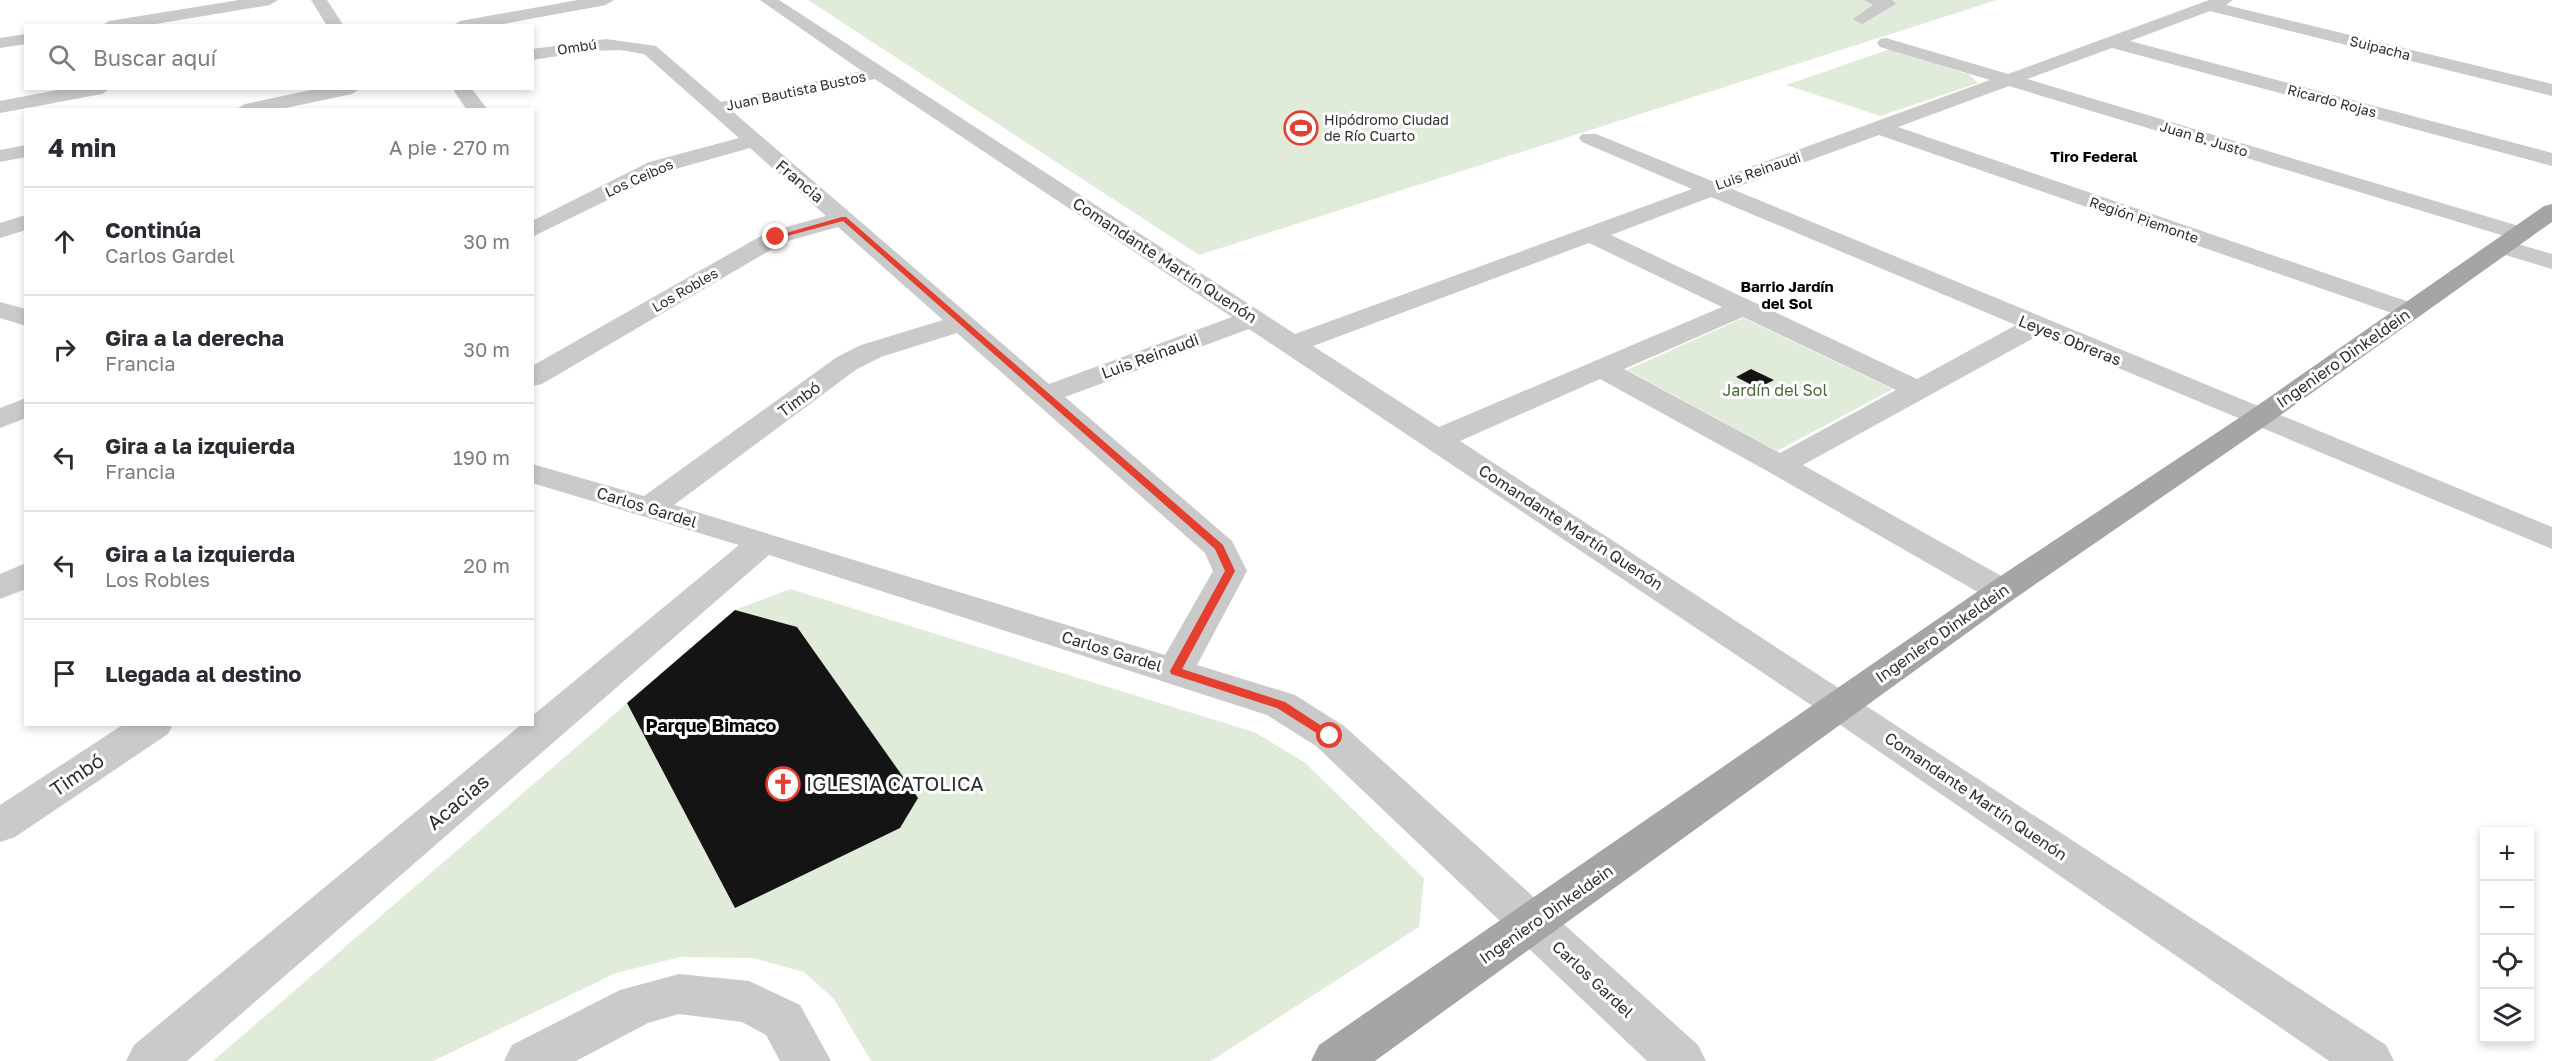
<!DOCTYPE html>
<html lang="es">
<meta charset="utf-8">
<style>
:root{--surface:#fff;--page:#f2f2f3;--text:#2b2b33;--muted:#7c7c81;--line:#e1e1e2}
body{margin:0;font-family:"Golos Text",sans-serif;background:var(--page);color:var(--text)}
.controls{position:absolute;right:18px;bottom:18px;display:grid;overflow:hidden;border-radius:0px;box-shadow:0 3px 9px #0003}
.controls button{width:54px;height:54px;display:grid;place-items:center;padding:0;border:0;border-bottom:2px solid var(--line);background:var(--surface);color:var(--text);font:30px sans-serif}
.stop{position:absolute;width:18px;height:18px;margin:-14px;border:4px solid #e43f2f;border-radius:50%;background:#fff}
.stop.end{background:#e43f2f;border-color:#fff;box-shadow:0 2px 6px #0008}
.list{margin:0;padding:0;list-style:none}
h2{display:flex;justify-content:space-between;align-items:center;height:78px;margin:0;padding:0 24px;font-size:26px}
h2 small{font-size:20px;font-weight:400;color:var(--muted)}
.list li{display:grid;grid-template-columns:39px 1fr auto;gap:18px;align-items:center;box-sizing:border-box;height:108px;padding:0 24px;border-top:2px solid var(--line)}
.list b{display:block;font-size:22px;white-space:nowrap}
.list p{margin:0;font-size:20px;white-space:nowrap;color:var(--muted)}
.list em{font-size:20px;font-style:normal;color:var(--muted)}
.icon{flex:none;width:33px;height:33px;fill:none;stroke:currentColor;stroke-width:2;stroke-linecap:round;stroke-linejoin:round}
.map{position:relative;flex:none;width:2552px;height:1061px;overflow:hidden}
.search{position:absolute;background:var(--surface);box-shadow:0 3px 9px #0003;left:24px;top:24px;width:510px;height:66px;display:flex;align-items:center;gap:15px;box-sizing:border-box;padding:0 21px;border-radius:0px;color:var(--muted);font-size:22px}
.panel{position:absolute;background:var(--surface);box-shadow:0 3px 9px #0003;left:24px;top:108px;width:510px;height:618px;border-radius:0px}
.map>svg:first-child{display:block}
</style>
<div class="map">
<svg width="2552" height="1061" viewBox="0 0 2552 1061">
<rect width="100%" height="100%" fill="#fff"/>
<g fill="#e1ebda">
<path d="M808,0H1997L1199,255Z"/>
<path d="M1890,49L1968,74L1978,83L1880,116L1786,85Z"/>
<path d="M1743,318L1893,389L1777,451L1627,370Z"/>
<path d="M790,589L1254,732L1304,762L1424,878L1419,927L1211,1061H871L834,999L804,972L753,958L680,957L616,973L433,1061H213L735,610Z"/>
</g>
<g fill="#141414">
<path d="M1751,369L1774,380L1758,388L1736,377Z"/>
<path d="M735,610L797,627L918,798L900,828L735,908L627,703Z"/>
</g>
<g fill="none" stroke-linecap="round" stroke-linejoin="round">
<g fill="#cacaca" fill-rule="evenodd">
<path d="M239,0H278L270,5L144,26H101L109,21Z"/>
<path d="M311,0H327L344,26H327Z"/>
<path d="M578,0H614L606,5L492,26H452L460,21Z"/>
<path d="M760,0H779L1295,334L1692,189L1582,142L1579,138L1582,134H1596L1712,181L1990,80L1880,47L1877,43L1880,39L1886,38L2008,74L2209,0H2233L2226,5L2552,84V96L2210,11L2130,41L2552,153V166L2112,48L2027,79L2529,229L2533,234L2529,239L2521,241L2009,86L1898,127L2418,305L2422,311L2418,317L2409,319L1879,135L1732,189L2552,527V549L2039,335L1803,465L2014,583L2019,591L2014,599L2002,602L1990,599L1769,472L1600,379L1460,441L2386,1045L2394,1061H2329L1826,715L1249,329L1065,397L1232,541L1247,571L1197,665L1295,695L1344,726L1698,1045L1706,1061H1647L1316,746L1267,715L769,555L187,1061H126L134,1045L522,724H532V716L739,545L532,483V464L644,496L837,357L861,345L943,320L838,227L784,242L542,384L532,386V366L768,232L826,216L750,148L665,172L532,237V221L649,162L739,138L644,54L620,50L591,51L532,60V49L606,39L656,46L721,102L862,71ZM875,79L1232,317L1049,384L732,111ZM1711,197L2016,325L1917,379L1611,235ZM1589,243L1722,307L1439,427L1313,346ZM1743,317L1896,390L1780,453L1624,369ZM957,333L1205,553L1213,571L1165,655L674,505L857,369L881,357Z"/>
<path d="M1864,0H1892L1896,4L1862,24L1853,19L1873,5Z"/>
<path d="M26,34V44L0,48V38Z"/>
<path d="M68,88H111L102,94L0,113V101Z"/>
<path d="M321,88H361L352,94L276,110H235L245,104Z"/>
<path d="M452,88H471L488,110H467Z"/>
<path d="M26,145V157L0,162V150Z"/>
<path d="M26,215V230L0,238V223Z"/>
<path d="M2504,240L2552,254V269L2495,252L2492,247L2495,242Z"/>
<path d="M0,302L26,309V326L0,318Z"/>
<path d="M26,398V418L0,428V408Z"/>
<path d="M26,563V589L0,599V574Z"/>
<path d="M124,724H173L168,734L15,837L0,842V805Z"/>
<path d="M679,974L749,981L800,1005L831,1061H780L766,1035L742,1022L679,1014L648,1023L576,1061H504L512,1045L620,990Z"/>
</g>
<path fill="#a5a5a5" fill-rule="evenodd" d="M2552,204V222L2268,424L2014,599L1375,1061H1311L1319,1045L1990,583L2248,412L2544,206Z"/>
</g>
<path fill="#e43f2f" d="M842,217H846L1223,545L1235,571L1182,669L1285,702L1334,734V739H1326L1277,708L1171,674L1170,671L1225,571L1215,549L843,221L776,239L772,237Z"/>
<defs>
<g id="stadium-ring" transform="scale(1.725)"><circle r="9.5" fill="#fff" stroke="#e43f2f" stroke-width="1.5"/><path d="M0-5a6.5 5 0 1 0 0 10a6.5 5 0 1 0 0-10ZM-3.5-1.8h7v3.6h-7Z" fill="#e43f2f"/></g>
<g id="church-ring" transform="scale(1.725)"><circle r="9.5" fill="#fff" stroke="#e43f2f" stroke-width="1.5"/><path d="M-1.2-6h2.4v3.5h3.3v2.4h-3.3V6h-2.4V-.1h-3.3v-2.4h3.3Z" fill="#e43f2f"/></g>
</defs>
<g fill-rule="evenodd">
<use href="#stadium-ring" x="1301" y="128"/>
<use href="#church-ring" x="783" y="784"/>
</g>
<g text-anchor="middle" stroke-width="6" stroke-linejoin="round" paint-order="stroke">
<g font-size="14" fill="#2d2d2d" stroke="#fff">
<text transform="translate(577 47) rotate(-9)" y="5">Ombú</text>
<text transform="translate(2380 48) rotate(14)" y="5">Suipacha</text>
<text transform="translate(796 91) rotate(-12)" y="5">Juan Bautista Bustos</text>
<text transform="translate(2332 101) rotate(15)" y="5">Ricardo Rojas</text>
<text transform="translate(2204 139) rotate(17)" y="5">Juan B. Justo</text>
<text transform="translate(1758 171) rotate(-19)" y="5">Luis Reinaudi</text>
<text transform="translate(639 178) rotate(-24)" y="5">Los Ceibos</text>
<text transform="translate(2144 220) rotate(19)" y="5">Región Piemonte</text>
<text transform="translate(685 290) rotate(-30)" y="5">Los Robles</text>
</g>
<g font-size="14" fill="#2d2d2d" stroke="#fff" text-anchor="start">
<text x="1324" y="125">Hipódromo Ciudad<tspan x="1324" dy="16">de Río Cuarto</tspan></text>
</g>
<g font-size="15" font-weight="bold" fill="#000" stroke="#fff">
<text x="2094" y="162">Tiro Federal</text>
<text x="1787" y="292">Barrio Jardín<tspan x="1787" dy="17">del Sol</tspan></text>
</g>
<g font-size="16" fill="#2d2d2d" stroke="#fff">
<text transform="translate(800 181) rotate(40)" y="6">Francia</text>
<text transform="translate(1165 260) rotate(33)" y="6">Comandante Martín Quenón</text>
<text transform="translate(2070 340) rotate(22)" y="6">Leyes Obreras</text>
<text transform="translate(1150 356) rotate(-20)" y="6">Luis Reinaudi</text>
<text transform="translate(2343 358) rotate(-35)" y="6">Ingeniero Dinkeldein</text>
<text transform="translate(799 399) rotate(-36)" y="6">Timbó</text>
<text transform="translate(647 507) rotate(17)" y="6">Carlos Gardel</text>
<text transform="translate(1571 527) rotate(33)" y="6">Comandante Martín Quenón</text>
<text transform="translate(1942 633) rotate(-35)" y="6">Ingeniero Dinkeldein</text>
<text transform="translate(1112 651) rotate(17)" y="6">Carlos Gardel</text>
<text transform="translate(1976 796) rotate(34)" y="6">Comandante Martín Quenón</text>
<text transform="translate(1546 914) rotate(-35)" y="6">Ingeniero Dinkeldein</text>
<text transform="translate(1593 979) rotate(43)" y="6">Carlos Gardel</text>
</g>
<g font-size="16" fill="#49683b" stroke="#fff">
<text x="1775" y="396">Jardín del Sol</text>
</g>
<g font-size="18" font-weight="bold" fill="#000" stroke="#fff">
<text x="711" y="732">Parque Bimaco</text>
</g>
<g font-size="20" fill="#2d2d2d" stroke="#fff">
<text transform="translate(77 775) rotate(-34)" y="7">Timbó</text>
<text transform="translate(458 802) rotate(-40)" y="7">Acacias</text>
</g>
<g font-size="20" fill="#2d2d2d" stroke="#fff" text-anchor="start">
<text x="806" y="791">IGLESIA CATOLICA</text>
</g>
</g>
</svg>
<div class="controls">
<button>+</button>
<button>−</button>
<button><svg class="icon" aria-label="locate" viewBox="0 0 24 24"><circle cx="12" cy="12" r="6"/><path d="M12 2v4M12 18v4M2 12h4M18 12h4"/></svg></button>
<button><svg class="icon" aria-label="layers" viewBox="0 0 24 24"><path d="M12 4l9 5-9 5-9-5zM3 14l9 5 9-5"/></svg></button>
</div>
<div class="stop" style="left:1330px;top:736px"></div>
<div class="stop end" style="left:776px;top:237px"></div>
<div class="search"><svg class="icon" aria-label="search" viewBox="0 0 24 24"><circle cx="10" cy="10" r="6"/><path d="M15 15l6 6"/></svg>Buscar aquí</div>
<section class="panel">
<h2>4 min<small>A pie · 270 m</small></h2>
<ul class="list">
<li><svg class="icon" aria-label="ahead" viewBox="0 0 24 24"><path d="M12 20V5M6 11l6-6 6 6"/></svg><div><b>Continúa</b><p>Carlos Gardel</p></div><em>30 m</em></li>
<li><svg class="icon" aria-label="right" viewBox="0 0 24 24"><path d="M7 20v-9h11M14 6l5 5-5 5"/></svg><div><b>Gira a la derecha</b><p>Francia</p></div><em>30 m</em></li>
<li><svg class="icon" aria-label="left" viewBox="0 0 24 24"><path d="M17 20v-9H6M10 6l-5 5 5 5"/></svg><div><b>Gira a la izquierda</b><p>Francia</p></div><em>190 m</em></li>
<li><svg class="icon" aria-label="left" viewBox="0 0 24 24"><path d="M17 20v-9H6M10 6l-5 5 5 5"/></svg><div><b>Gira a la izquierda</b><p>Los Robles</p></div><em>20 m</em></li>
<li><svg class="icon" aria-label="arrive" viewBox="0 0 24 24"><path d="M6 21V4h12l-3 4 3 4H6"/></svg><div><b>Llegada al destino</b></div></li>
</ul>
</section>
</div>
